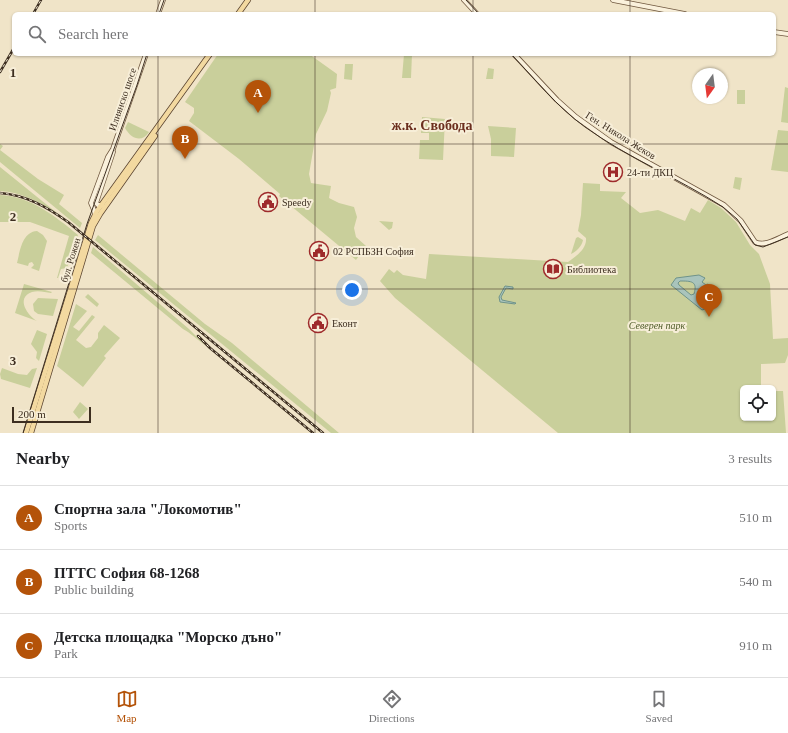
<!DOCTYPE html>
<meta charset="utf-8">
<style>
:root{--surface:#fff;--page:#f6f6f6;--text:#202124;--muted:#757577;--line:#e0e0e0;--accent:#b45309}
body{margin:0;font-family:Georgia,serif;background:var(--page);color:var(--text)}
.controls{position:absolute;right:12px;bottom:12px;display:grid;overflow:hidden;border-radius:6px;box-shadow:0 1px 3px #0004}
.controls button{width:36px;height:36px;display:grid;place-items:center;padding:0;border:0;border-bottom:1px solid var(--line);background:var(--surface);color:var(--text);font:20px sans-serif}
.compass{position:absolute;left:692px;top:68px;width:36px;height:36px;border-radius:50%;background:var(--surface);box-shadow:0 1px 3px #0004;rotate:194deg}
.scale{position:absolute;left:12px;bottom:10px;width:79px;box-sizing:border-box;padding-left:4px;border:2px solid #3d2e20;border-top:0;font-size:11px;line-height:14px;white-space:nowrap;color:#3d2e20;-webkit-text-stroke:3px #f7eed8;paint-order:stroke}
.you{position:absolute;left:352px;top:290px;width:14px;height:14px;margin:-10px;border:3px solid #fff;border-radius:50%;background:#1a73e8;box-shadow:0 0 0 6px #1a73e833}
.badge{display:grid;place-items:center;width:26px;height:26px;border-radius:50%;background:var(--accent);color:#fff;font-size:13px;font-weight:700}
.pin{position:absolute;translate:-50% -33px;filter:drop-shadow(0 1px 2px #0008)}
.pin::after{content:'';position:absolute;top:21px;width:14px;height:12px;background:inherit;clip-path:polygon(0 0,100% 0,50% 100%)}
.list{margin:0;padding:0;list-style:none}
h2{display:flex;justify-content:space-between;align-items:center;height:52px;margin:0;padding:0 16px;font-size:17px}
h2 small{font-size:13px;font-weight:400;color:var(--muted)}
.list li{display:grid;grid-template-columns:26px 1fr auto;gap:12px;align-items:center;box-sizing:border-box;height:64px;padding:0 16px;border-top:1px solid var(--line)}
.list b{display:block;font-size:15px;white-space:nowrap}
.list p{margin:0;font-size:13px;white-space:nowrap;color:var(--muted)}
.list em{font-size:13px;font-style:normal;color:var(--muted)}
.icon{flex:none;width:22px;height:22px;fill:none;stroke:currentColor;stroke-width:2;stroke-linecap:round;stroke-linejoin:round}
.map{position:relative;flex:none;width:788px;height:433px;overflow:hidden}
.search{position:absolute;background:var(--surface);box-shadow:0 1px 3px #0004;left:12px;right:12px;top:12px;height:44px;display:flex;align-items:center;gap:10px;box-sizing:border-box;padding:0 14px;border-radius:6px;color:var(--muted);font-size:15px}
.sheet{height:244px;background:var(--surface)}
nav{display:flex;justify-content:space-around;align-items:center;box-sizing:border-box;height:56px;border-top:1px solid var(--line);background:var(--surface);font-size:11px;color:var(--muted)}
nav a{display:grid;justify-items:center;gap:2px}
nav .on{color:var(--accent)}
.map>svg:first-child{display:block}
</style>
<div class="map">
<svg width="788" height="433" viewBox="0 0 788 433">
<rect width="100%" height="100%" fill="#f0e4c8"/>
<g fill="#c9cf9b">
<path d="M218,54H309L337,74L336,88L330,90L331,93L327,111L316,134L309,174L311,183L331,186L329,198L339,203L354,207L357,217L354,228L356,237L366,246L356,260L279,196L280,194L239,159L189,121L194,113V108L185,102Z"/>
<path d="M404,54H412L411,78H402Z"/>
<path d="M345,64H353L352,80L344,79Z"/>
<path d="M488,68L494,69L493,79H486Z"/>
<path d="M785,87L788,88V123L781,122Z"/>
<rect x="737" y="90" width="8" height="14"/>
<path d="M422,117L445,119L443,160L419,159L420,140H429V133H421Z"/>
<path d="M128,122L149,132C142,143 131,139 125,128Z"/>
<path d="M488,126L516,128L514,157L491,156V139Z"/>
<path d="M778,130L788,131V172L771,170Z"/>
<path d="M0,144L3,146L0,150L38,179L64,195L59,204L82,223L80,228L0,162Z"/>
<path d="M0,167L57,213C39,202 21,192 0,191Z"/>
<path d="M735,177L742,178L740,190L733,188Z"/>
<path d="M583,183L600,184V191L626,192L621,198L640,213L658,210L685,221L691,208L700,213L708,200L721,208L736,222L750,245L759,254L770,284L773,339L788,338V355L785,363L761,364V388H743V418H773V391H783L786,433H558L395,298L380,281L389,269L394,273L397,270L403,275L426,279L429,254L568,262C576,256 587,249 586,238L578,231L581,215Z"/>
<path d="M0,195C30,196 55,216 78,235L67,268L61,269L58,278H57L69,236L30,222H0Z"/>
<path d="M379,221L393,222L392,228L389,230Z"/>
<path d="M37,231L43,235L47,241L39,271L31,268L34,265L32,262L29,263L28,266L17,263C20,251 22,232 37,231Z"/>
<path d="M98,235L205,324L232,343L339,433H331L95,240Z"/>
<path d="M578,237L583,240C582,246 576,252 571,254L576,238Z"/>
<path d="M93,247L189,329L206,346L188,332L183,329L91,253Z"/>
<path d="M24,284L52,292L51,293C45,292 38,290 32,292C15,298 28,316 37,321L15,313Z"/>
<path d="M88,294L99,304L97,307L85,297Z"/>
<path d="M38,298L58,299L53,316L38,314L34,311L33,304Z"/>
<path d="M76,304L87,311L73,327L79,331L92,315L95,317L76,340L86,348L91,347L98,338V333L104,325L120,338L104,356L106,358L83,387L57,366Z"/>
<path d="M37,330L47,334L39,361L36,358L37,352L31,344Z"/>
<path d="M2,368L18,374L27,375L32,369L37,368L30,388L1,379L0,374Z"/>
<path d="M80,402L88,409L79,419L73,412Z"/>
</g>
<g fill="#a9c4bc" stroke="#6f938a" fill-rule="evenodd">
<path d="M699,275L705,278L702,282L706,285L708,284L712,288L709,306L707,308L702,310L671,285L676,278ZM680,281C691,281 698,281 694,294L691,295L679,285L678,283Z"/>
<path d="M505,286L513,287V289L506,288L501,297L502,300L516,303L515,304L500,302L499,297Z"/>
</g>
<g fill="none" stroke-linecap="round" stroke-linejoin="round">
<g stroke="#6f573f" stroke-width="5.5">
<g id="secondary">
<path d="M464,0L477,14"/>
<path d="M613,0L685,14"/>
<path d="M158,14L163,0"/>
<path d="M774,32L788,34"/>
<path d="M514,54L557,100L576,117L611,142L724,205L741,221L755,242C765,247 778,238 788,234"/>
<path d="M102,205H98L96,203L113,152"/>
<path d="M95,215L94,210L91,203L108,157L113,149L146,54"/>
</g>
</g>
<g stroke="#5b4430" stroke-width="6">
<g id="primary">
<path d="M238,14L248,0"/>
<path d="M26,433L91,223L97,211L210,54"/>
<path d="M31,433L93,226L100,214L155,136"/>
</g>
</g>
<use href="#secondary" stroke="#faf1dc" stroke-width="4"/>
<use href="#primary" stroke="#f3d9a0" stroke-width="4.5"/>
<g stroke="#3d2e20" stroke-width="1">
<path d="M466,0L479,14"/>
<path d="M159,14L164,0"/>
<path d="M511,54C535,79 557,107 585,127C628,158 678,178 723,207L737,219L755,245L763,247L788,237"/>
<path d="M23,433L87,224L137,85L147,54"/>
</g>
<g stroke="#3d2e20" stroke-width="2.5">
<g id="rail">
<path d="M33,14L41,0"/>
<path d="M0,72L14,48"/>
<path d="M0,193C26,195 47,207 68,222L323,433"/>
<path d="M198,336L210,348L313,433"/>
</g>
</g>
<use href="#rail" stroke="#f7eed8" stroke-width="1" stroke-dasharray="3" stroke-linecap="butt"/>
</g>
<path fill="none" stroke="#3d2e20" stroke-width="1" stroke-opacity="0.55" d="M158,0V14M315,0V14M473,0V14M630,0V14M158,54V433M315,54V433M473,54V433M630,54V433M0,144H788M0,289H788"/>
<defs>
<g id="hospital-ring" transform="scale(1)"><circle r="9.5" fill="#f7eed8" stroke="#9e2a2b" stroke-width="1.5"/><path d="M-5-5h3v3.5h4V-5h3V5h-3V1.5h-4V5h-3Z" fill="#9e2a2b"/></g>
<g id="civic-ring" transform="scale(1)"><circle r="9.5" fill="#f7eed8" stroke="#9e2a2b" stroke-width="1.5"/><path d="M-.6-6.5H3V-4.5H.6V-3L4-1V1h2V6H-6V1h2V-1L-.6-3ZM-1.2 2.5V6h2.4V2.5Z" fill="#9e2a2b"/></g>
<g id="library-ring" transform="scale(1)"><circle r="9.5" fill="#f7eed8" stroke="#9e2a2b" stroke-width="1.5"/><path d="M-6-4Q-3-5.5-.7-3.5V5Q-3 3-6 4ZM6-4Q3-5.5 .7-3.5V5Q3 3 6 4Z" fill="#9e2a2b"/></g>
</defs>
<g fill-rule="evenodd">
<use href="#hospital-ring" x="613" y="172"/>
<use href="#civic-ring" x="268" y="202"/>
<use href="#civic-ring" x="319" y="251"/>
<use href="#library-ring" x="553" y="269"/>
<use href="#civic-ring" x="318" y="323"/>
</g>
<g text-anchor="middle" stroke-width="4" stroke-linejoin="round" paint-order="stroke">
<g font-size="10" fill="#3d2e20" stroke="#f7eed8">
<text transform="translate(122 99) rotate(-71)" y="4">Илиянско шосе</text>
<text transform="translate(621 135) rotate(32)" y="4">Ген. Никола Жеков</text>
<text transform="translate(70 260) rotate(-73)" y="4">бул. Рожен</text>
</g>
<g font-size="10" fill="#3d2e20" stroke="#f7eed8" text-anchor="start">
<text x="627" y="176">24-ти ДКЦ</text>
<text x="282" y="206">Speedy</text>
<text x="333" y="255">02 РСПБЗН София</text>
<text x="567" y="273">Библиотека</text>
<text x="332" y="327">Еконт</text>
</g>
<g font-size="10" font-style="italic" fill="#4d5a26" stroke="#f7eed8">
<text x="657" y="329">Северен парк</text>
</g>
<g font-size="14" font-weight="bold" fill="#6b2e1e" stroke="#f7eed8">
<text x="432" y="130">ж.к. Свобода</text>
</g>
</g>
<g font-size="13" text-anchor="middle" font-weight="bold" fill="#3d2e20" stroke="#f7eed8" stroke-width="4" stroke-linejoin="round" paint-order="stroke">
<text x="13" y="77">1</text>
<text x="13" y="221">2</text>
<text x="13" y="365">3</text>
</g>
</svg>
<div class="controls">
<button><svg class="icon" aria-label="locate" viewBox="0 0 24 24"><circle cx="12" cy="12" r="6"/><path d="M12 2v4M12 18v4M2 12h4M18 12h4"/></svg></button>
</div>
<svg class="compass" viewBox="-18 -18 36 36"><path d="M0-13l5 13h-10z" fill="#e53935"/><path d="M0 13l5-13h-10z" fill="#757577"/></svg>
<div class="scale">200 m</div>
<div class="you"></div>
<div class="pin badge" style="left:258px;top:113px">A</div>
<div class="pin badge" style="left:185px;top:159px">B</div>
<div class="pin badge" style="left:709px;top:317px">C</div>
<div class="search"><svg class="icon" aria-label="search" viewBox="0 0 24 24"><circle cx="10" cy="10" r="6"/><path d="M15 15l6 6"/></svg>Search here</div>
</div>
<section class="sheet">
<h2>Nearby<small>3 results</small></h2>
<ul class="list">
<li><span class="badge">A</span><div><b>Спортна зала &quot;Локомотив&quot;</b><p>Sports</p></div><em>510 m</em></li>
<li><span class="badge">B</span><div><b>ПТТС София 68-1268</b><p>Public building</p></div><em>540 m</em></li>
<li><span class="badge">C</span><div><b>Детска площадка &quot;Морско дъно&quot;</b><p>Park</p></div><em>910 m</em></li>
</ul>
</section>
<nav>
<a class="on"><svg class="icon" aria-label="map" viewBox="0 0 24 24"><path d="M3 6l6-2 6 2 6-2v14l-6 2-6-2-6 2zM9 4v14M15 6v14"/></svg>Map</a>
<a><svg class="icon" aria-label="directions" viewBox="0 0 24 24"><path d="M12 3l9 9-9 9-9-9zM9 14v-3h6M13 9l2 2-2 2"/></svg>Directions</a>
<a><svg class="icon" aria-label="saved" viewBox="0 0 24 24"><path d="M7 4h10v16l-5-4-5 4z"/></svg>Saved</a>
</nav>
